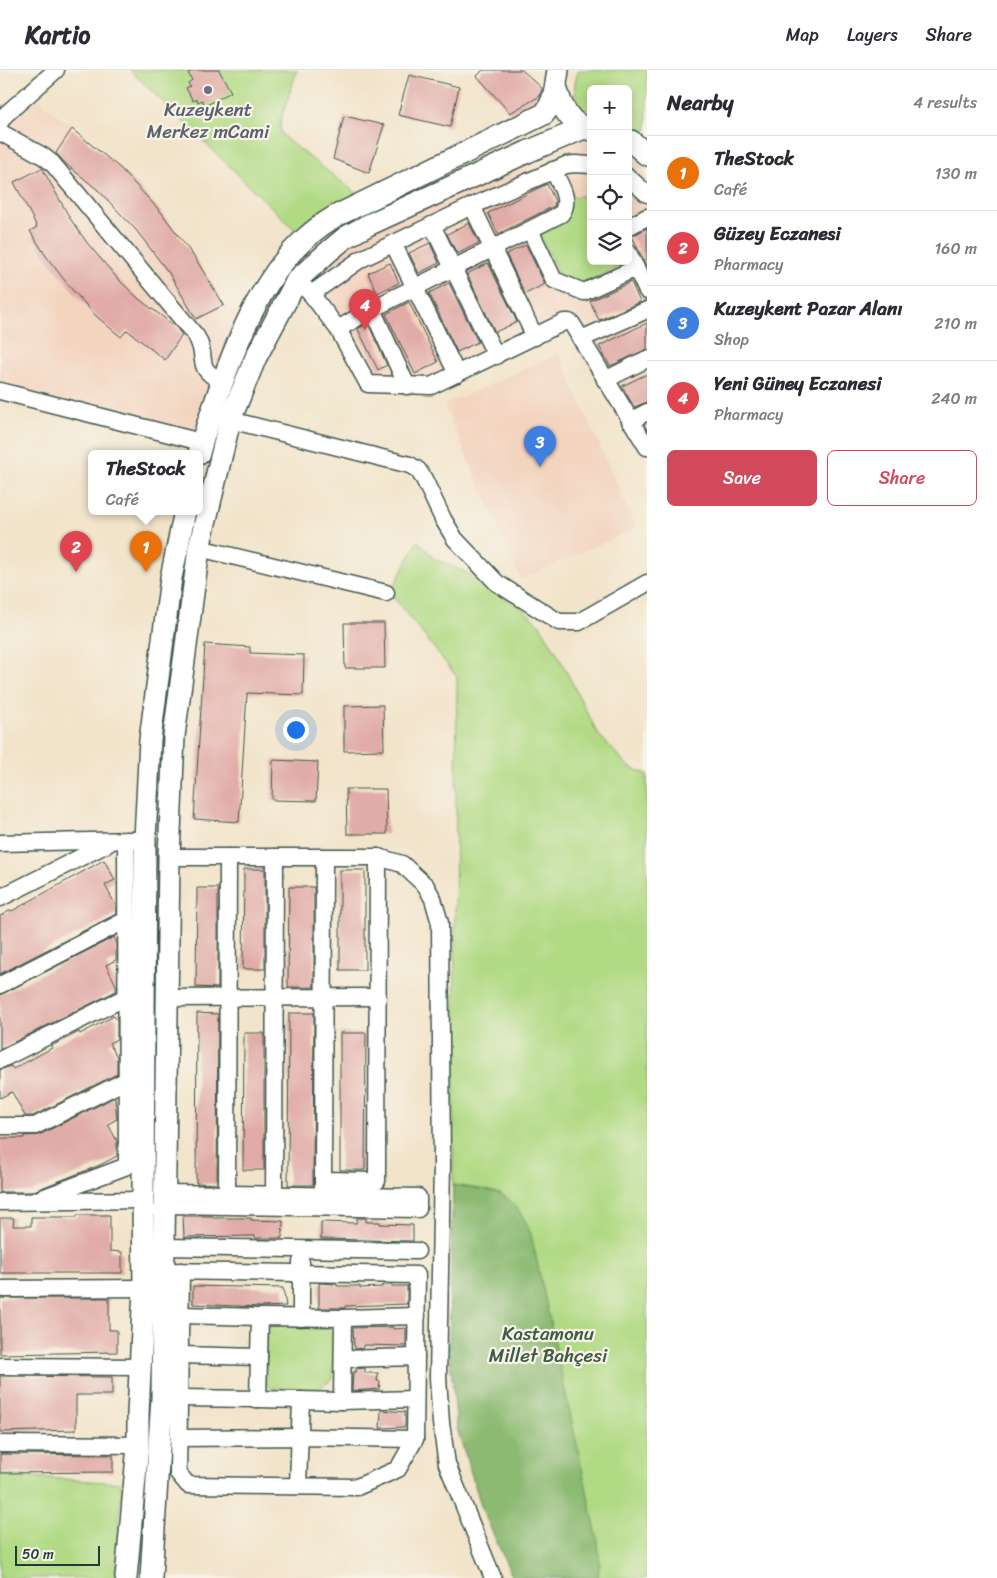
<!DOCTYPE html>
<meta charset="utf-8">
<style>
:root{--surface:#fff;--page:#f7f7f7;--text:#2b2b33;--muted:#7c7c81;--line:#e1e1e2;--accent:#d1495b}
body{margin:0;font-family:Sriracha,sans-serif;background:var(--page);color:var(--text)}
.controls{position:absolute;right:15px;top:15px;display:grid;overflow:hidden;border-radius:8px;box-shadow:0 2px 12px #0003}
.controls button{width:45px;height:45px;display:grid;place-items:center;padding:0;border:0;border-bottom:1px solid var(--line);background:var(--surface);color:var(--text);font:25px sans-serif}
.scale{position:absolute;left:15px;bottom:12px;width:85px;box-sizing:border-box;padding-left:5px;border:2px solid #1f3d34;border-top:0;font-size:14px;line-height:18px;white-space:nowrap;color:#1f3d34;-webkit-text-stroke:4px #f7f3e8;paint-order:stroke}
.you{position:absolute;left:295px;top:659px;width:18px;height:18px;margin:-12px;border:4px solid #fff;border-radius:50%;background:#1a73e8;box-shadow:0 0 0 8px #1a73e833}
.badge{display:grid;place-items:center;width:32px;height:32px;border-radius:50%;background:var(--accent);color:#fff;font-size:16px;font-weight:700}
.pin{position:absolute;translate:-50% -41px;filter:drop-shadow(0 1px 2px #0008)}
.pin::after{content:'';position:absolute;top:26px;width:18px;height:15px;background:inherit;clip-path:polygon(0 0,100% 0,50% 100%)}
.popup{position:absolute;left:88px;top:380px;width:115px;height:65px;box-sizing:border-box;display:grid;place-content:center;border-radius:8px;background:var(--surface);filter:drop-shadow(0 1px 4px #0005);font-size:16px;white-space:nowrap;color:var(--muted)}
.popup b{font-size:19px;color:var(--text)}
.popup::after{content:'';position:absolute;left:50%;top:100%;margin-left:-10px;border:10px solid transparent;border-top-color:var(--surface)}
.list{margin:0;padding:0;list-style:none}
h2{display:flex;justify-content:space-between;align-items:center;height:65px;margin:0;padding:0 20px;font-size:21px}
h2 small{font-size:16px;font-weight:400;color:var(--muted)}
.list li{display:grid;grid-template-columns:32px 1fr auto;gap:15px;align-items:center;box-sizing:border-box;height:75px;padding:0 20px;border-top:1px solid var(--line)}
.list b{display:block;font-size:19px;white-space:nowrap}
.list p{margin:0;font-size:16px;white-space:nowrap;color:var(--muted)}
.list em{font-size:16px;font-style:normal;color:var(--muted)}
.actions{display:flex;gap:10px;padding:15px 20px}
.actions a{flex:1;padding:11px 0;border:1px solid var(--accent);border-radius:8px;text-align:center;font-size:18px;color:var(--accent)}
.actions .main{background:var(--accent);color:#fff}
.icon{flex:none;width:28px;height:28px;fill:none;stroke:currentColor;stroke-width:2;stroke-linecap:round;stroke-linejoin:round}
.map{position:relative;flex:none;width:647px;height:1508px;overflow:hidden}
header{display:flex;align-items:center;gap:30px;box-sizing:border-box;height:70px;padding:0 25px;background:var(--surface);border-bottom:1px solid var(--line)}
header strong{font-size:24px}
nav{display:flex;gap:28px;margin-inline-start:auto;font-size:18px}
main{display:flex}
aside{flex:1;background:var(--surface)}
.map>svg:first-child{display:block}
</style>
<header>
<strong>Kartio</strong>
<nav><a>Map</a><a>Layers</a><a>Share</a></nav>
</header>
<main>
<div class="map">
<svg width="647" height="1508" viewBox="0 0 647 1508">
<rect width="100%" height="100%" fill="#f7f3e8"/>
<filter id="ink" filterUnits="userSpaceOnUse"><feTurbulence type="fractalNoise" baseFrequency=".02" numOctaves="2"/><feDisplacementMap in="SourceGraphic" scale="10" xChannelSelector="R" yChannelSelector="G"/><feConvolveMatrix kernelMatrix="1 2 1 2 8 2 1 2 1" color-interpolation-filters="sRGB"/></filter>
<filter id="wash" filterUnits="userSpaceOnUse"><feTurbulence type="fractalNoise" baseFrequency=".0096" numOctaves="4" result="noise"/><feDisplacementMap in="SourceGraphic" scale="20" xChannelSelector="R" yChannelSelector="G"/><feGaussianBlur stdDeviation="1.12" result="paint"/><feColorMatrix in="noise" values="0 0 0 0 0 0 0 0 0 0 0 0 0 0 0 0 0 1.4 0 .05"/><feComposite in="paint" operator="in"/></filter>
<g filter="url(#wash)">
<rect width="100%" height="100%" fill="#f2e4ca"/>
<g fill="#f3d4bf">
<path d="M30,22L120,98L141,119L179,165L211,211L224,235L247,250L201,372L0,321V52Z"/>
<path d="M591,60V191H628V70L647,85V377L572,254L431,316L368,314L297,210L328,182Z"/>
<path d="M559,284L636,458L521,509L444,335Z"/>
</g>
<g fill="#b1da84" stroke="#688c5c">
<path d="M130,0H297L280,53L281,63L285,68L357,124L322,140L295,160Z"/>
<path d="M579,0H647V60L628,62V19H591V49C576,35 570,20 579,0Z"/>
<path d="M584,126L591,129V191H627L628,193L581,215L559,205L537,160L570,127Z"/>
<path d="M418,471L435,489L474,506L493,517L524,540L540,555L558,585L598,664L629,697L647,704V1508H513L483,1441L457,1358L449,1277L453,1115L457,607L390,523Z"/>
<path d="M322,1252L334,1265L333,1309L318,1319L270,1318L265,1314L266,1255Z"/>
<path d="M0,1405L122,1413L115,1508H0Z"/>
</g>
<path fill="#8cba72" stroke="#567c53" d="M453,1115C497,1122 512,1118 531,1164L598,1471L600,1492L598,1508H513L483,1441L457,1358L449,1277Z"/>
<g id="blocks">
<g fill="#e1aca7">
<path d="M195,0H219L231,22L205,36L202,30L198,32L197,29L193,31L186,18L190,16L188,13L192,10L188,3Z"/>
<path d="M483,0H522L542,18L540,26L510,43L477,6Z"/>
<path d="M409,5L459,17L450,57L398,45Z"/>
<path d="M344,46L384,55L369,103L333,89Z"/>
<path d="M72,59L120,98L161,142L195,188L224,235L196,249L169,203L136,160L98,120L66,94L56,83Z"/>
<path d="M42,98L71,150L88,174L118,209L139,229L176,257L182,265L165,290L127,260L121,267L96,246L69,216L46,186L30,161L37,157L14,112Z"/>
<path d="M547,114L555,131L554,136L498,164L488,143Z"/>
<path d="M469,153L479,173L457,184L447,164Z"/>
<path d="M647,158V198L632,166Z"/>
<path d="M430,173L439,193L419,203L409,183Z"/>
<path d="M526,175L545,214L525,224L506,184Z"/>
<path d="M390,193L399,213L377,223L368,203Z"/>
<path d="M488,193L517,252L495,262L467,204Z"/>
<path d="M631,212L640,232L599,250L590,231Z"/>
<path d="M449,213L478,272L457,282L429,223Z"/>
<path d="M409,232L438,292L415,304L386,244Z"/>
<path d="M368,253L387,295L378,300L358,259Z"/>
<path d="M647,253V279L610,296L599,276Z"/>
<path d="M647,304V332L634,337L622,316Z"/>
<path d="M344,553H384L385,598H345Z"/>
<path d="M205,574L250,577V583L304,585L303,625L247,623L239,752L194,749Z"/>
<path d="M383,635L384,680L344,681V636Z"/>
<path d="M273,690L318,692L316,731L272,730Z"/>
<path d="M346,719H386L387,764H347Z"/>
<path d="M104,790L115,810L105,815L116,836V844L0,904V846L11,840L12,841Z"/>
<path d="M244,799H265V899H243Z"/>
<rect x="340" y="800" width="25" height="100"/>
<path d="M289,817H314V917H288Z"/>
<path d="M197,818H218V918L196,917Z"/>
<path d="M114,867L116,871V890L106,895L116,915V921L0,979V925Z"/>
<path d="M197,943L218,944L217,1114L196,1113Z"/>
<path d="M289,943H314L313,1115H288Z"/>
<path d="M114,946L117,950V969L109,973L117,987V1004L33,1046H25L12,1022L0,1028V1000L11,996L13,999L52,978L51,976L79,962L80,964Z"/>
<path d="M244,963H264V1100H243Z"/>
<path d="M340,963H366L365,1100H340Z"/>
<path d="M115,1027L117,1049L108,1054L117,1071V1086L100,1095L31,1122H0V1068H24V1066L39,1065Z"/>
<path d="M77,1145H110V1181L122,1182V1203H0V1148H14L13,1156H31V1147H77Z"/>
<path d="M183,1146H213V1148H251V1150L283,1151L282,1168H255V1166L184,1167Z"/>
<path d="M357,1148H366V1152H380V1154L413,1155V1171L321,1169V1152L356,1153Z"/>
<path d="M319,1213L337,1214V1216H360V1218L382,1217V1215H392V1216H407V1234L345,1236V1238H319Z"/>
<path d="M193,1216L283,1218L286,1236L260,1237L193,1234Z"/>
<path d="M0,1228H109V1260H117V1282L0,1284Z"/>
<path d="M393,1257V1259L406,1258V1276L363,1275V1278L355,1279V1276H354L353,1258Z"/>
<path d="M365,1298V1303H378L377,1311H380L379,1319L352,1321L353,1302H356V1299Z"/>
<path d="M0,1306L112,1307V1325H76V1360L0,1362Z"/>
<path d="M381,1340L405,1342V1357L380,1358Z"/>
<path d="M0,1384L113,1385V1402L0,1403Z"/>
</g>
</g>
</g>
<g filter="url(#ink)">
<use href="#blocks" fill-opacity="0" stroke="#3f564a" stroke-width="1"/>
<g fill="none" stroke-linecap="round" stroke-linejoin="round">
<g stroke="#3f564a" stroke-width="19">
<g id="minor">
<path d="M0,52L5,45L56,0"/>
<path d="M0,62L43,86L52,93L196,266C210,289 192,297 223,312"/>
<path d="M628,107L647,124"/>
<path d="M472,136L535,267"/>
<path d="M432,155L496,286"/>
<path d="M628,157L647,147"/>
<path d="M530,160L554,210L584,222L636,198"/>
<path d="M393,173L457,304"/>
<path d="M628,182L647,221"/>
<path d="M297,210L311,224L338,259L368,314L431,316L564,252H569L572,254L647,377"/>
<path d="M311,224L361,189L472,136L566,95L575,94L591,95"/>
<path d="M372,239L407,316"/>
<path d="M338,259L372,239L561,144C572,130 559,113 553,100"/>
<path d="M581,269L647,240"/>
<path d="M605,310L647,289"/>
<path d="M0,321L201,372"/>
<path d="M230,350L410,395L418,400L424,409L443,449L455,469L497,513L559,552H579L647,513"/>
<path d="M630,351L647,342"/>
<path d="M199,478L386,523"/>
<path d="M0,773L135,770"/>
<path d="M169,787H378L402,794L426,816L433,829L440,853L442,1094L438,1308L441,1353L447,1394L493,1508"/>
<path d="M0,828L109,773"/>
<path d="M0,915L126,850"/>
<path d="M168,928L378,927"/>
<path d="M0,990L126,927"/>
<path d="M0,1056H35L127,1010"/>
<path d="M323,1110L377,1111L378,787"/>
<path d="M323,1120L324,787"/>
<path d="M34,1131L127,1096L126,770"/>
<path d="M0,1132L143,1130"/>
<path d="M227,1134L228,787"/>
<path d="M274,1134L275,787"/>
<path d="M165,1135L418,1139V1127L165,1123"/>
<path d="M164,1177L417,1181"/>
<path d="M164,1201L417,1205L415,1369L398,1399L357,1417L188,1415L178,1403L181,1201"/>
<path d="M3,1219L144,1218"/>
<path d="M181,1245L260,1247"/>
<path d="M260,1247L343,1248L342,1331L258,1329Z"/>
<path d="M301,1248V1192"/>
<path d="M343,1248L417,1246"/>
<path d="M180,1285L259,1287"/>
<path d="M343,1289L416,1287"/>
<path d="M0,1296L141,1297"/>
<path d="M179,1328L258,1329"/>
<path d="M342,1331L415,1329"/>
<path d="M179,1368L298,1367L415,1369"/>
<path d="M0,1374L138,1375"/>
<path d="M298,1416L301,1330"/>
</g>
</g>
<g stroke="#3f564a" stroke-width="24">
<g id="major">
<path d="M556,16C561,37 569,54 591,60"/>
<path d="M631,71L647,85"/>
<path d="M199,383C204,362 212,342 219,321C243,256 272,182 336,146L544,44C554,33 556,15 558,0"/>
<path d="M126,1508L138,1375V1344L144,1218L143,1130L145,769L150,670L171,508L185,441"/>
<path d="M151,1508L162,1327L169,787L174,666L199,478L230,350L256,287L297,210L328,182L346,167L368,155L527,82L584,58"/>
</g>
</g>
<use href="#minor" stroke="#fff" stroke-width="16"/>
<use href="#major" stroke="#fff" stroke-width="21"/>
</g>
</g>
<circle fill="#6b7280" stroke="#f7f3e8" stroke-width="2" cx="208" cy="20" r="5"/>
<g text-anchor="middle" stroke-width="4.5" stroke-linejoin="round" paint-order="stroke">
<g font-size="19" fill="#5b616d" stroke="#f7f3e8">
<text x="208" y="46">Kuzeykent<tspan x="208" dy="22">Merkez mCami</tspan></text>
</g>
<g font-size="19" fill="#3c5c44" stroke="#f7f3e8">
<text x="548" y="1270">Kastamonu<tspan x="548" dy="22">Millet Bahçesi</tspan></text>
</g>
</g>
</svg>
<div class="controls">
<button>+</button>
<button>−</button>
<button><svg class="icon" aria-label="locate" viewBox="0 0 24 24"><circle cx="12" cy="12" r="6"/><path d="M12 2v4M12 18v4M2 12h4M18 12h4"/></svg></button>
<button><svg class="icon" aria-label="layers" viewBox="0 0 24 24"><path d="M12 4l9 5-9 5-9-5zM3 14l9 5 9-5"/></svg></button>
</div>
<div class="scale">50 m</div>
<div class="you"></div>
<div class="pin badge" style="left:146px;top:502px;background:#e8710a">1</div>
<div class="popup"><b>TheStock</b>Café</div>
<div class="pin badge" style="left:76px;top:502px;background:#e0444e">2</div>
<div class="pin badge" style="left:540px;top:397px;background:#3f7fe0">3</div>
<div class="pin badge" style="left:365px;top:260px;background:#e0444e">4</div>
</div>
<aside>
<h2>Nearby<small>4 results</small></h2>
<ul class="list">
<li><span class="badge" style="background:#e8710a">1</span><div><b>TheStock</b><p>Café</p></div><em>130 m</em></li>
<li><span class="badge" style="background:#e0444e">2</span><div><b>Güzey Eczanesi</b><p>Pharmacy</p></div><em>160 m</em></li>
<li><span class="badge" style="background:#3f7fe0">3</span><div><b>Kuzeykent Pazar Alanı</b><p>Shop</p></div><em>210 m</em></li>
<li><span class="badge" style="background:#e0444e">4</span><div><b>Yeni Güney Eczanesi</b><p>Pharmacy</p></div><em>240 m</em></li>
</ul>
<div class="actions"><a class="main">Save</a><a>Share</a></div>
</aside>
</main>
